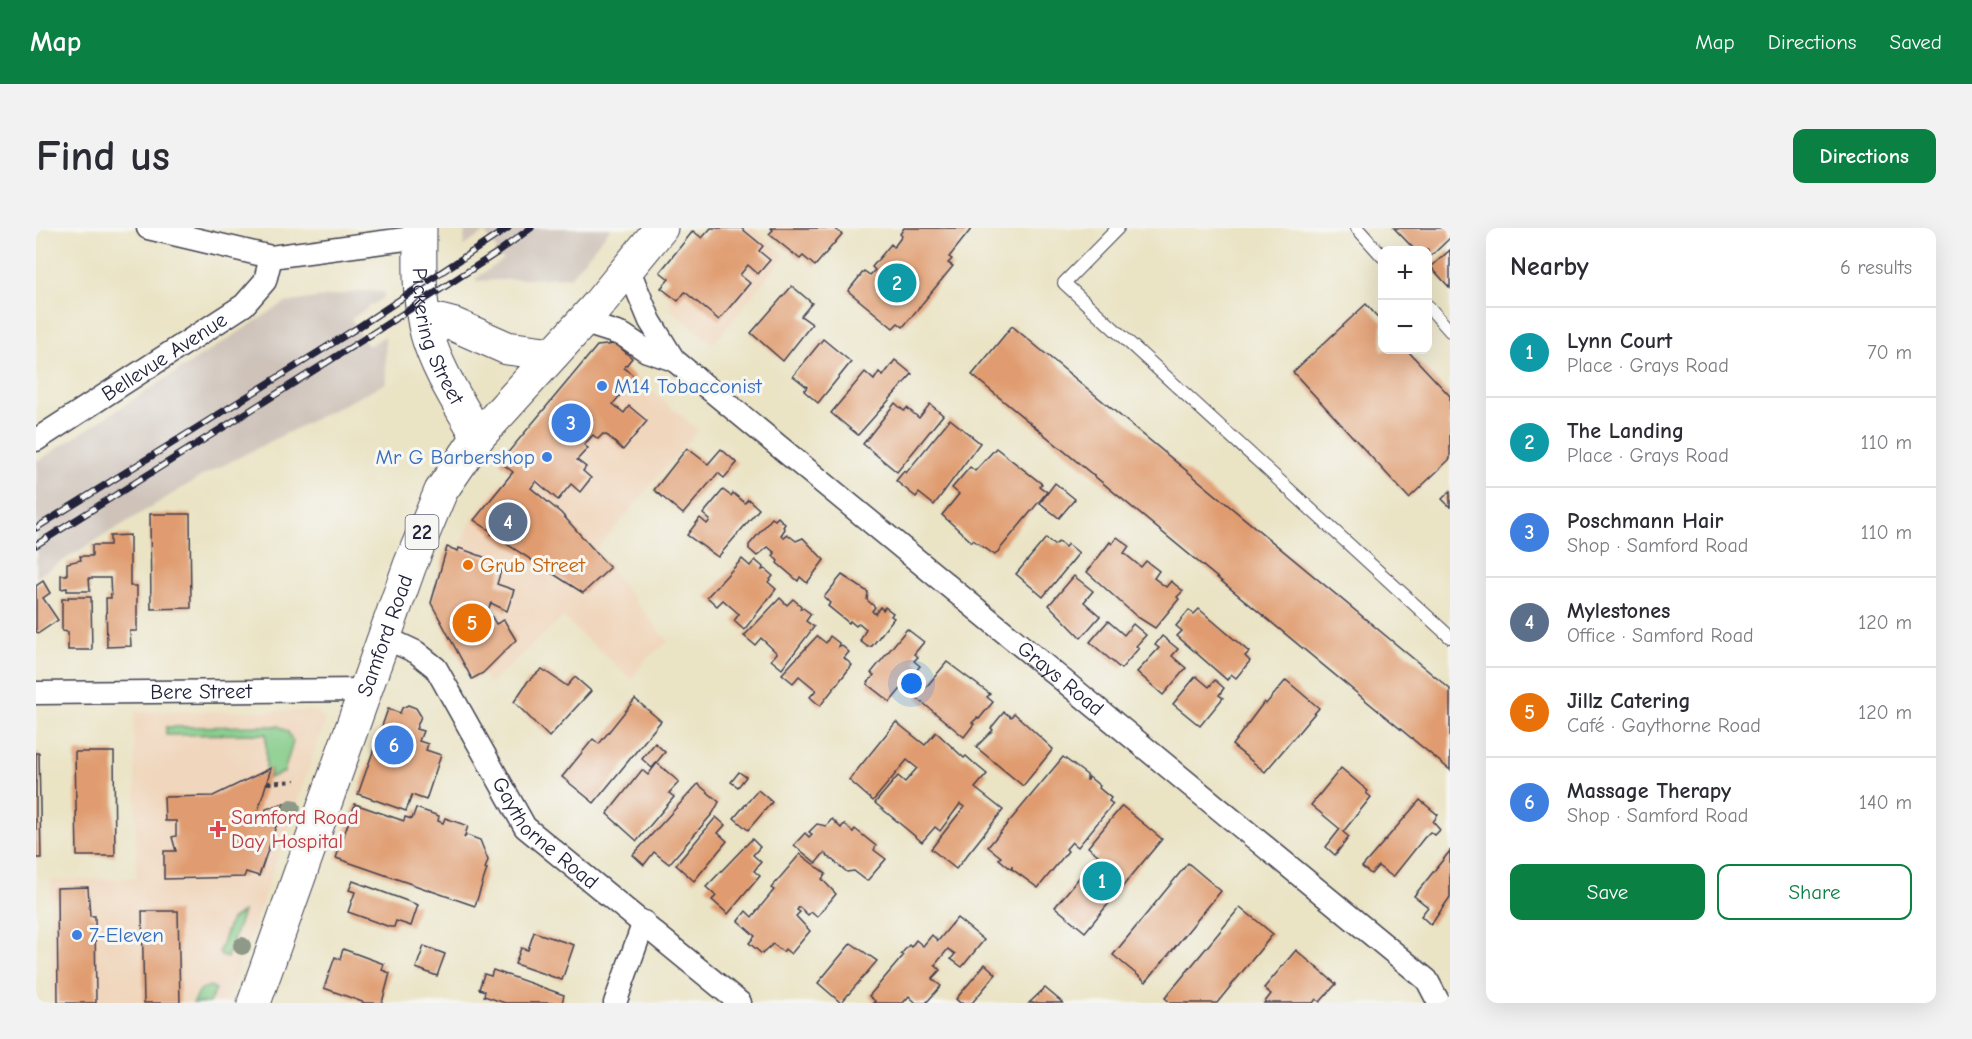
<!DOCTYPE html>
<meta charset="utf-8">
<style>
:root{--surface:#fff;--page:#f2f2f3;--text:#2b2b33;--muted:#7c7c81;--line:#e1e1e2;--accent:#0b8043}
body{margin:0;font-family:"Comic Neue",sans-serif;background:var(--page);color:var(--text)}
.controls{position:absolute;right:18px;top:18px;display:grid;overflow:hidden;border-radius:12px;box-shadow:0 6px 24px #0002}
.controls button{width:54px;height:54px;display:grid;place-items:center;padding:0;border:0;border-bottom:2px solid var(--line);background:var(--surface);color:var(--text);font:30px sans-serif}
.you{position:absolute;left:876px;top:456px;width:21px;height:21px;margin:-15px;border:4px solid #fff;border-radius:50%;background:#1a73e8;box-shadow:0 0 0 9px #1a73e833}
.badge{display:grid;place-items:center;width:39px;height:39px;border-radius:50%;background:var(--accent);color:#fff;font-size:20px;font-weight:700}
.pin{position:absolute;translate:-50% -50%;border:3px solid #fff;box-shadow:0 2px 6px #0006}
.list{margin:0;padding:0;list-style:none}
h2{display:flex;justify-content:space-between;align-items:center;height:78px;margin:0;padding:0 24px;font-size:26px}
h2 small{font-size:20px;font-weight:400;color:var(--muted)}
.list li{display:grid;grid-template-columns:39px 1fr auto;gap:18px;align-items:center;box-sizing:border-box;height:90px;padding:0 24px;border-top:2px solid var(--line)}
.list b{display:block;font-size:22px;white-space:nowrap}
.list p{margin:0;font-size:20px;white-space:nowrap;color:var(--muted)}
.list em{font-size:20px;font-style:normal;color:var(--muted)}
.actions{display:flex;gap:12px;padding:18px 24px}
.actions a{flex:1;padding:14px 0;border:2px solid var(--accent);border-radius:12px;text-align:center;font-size:21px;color:var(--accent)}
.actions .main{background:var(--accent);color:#fff}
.map{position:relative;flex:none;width:1414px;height:775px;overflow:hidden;border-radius:12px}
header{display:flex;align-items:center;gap:36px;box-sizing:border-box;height:84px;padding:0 30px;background:var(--accent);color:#fff}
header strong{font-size:28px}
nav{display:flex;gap:33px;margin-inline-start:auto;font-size:21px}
.intro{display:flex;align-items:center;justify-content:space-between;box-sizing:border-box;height:144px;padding:0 36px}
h1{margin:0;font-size:42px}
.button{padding:15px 27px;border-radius:12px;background:var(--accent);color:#fff;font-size:21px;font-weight:700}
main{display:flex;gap:36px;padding:0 36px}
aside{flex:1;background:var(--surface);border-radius:12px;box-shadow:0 6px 24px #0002}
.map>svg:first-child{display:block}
</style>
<header>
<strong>Map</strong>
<nav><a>Map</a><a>Directions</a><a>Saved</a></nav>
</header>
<div class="intro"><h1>Find us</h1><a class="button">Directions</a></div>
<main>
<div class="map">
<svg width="1414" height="775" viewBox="0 0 1414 775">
<rect width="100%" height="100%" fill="#f6f6f2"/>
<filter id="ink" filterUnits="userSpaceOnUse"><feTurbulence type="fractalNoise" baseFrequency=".0167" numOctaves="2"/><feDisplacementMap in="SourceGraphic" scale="12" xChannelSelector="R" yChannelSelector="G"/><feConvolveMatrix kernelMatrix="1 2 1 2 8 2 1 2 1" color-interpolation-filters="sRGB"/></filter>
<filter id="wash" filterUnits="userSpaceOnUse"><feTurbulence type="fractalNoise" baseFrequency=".008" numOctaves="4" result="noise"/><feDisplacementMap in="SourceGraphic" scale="24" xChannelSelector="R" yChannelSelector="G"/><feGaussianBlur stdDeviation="1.35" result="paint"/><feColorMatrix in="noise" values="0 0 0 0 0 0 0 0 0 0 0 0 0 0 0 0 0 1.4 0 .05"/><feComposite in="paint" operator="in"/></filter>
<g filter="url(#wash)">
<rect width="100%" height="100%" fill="#eae3c4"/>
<g fill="#f0d6bc">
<path d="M675,0H716L749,27L677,116L635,82L630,54Z"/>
<path d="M576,129L662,202L559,323L632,414L611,430L595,451L527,389L453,456L406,372L423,320L437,290L474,243L568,130Z"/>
<path d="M279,483L288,490V496L191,775H16L15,652L101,650L98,484Z"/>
</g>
<g fill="#cec2b9">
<path d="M429,0H575L534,49L440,53L439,51L467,32L449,4L428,18Z"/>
<path d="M327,63L348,64V69L315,91L332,118L349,108L350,155L166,248L0,349V234L248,75Z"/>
</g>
<g fill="#82cb87" stroke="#527661" stroke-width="1.5">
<path d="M243,498L252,504L257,514L248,544L233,550L235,541L230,543V506L130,507V499Z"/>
<path d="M207,684L191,730L185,728L183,724L194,693Z"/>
<path d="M174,758L180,761L173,775H157L165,761Z"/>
</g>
<g id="blocks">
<g fill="#e09c6f">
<path d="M675,0H705L727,18L723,23L734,32L722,46L712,37L704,47L714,55L683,92L649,64L642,73L625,60L633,51L624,44L657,3L666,10Z"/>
<path d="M735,0H798L806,6L779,38L767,28L764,31L733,6L737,2Z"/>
<path d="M868,0H936L913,29L916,31L912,35L917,38L867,99L862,95L857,100L812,63L828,43L834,47L839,42L836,39L855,16L858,19L866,8L864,6Z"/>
<path d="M1358,0H1414V10L1392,31V22H1379Z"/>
<path d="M1414,22V60L1395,39Z"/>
<path d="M756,58L776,75L765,88L776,96L747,133L715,105Z"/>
<path d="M1330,76L1346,94V122H1371L1414,168V231L1373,270L1257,144Z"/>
<path d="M976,98L1414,461V542L936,147Z"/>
<path d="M787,111L815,134L782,175L768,163L771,159L757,148Z"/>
<path d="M580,116L596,130L588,140L599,149L577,176L588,185L593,178L611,193L587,222L572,208L567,206L562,211L557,207L548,217L552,220L541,232L550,239L547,243L555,250L544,264L535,256L522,272L500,253L495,260L525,285L574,340L547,365L455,306L456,304L438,292L477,244L464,234L561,118Z"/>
<path d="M859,132L876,146L822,207L795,185L829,144L838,152L843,144L847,148Z"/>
<path d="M859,175L868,183L871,180L883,190L894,176L907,187L861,244L827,216Z"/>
<path d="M914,191L944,215L898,277L883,265L880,269L860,253L868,243L870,245Z"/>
<path d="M651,220L672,236L685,221L701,235L688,250L682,245L647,286L618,262Z"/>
<path d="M960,220L1006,256L1003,258L1011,264L959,327L937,312L936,314L906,287L923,266L916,260L934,239L939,243Z"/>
<path d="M1019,255L1039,271L1023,290L1004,275Z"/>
<path d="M687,262L695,268L697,265L709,275L712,271L723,281L682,329L651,307L664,290L671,296L674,292L667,286Z"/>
<path d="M1414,263V279L1406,271Z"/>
<path d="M114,286H154L155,380L115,381Z"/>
<path d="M742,289L749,296L747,299L749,301L745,307L748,310L751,306L760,313L767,310L788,332L771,355L764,349L762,353L741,335L742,333L737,328L739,325L732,319L721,328L713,321V317L736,290L739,292Z"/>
<path d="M94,307V358H101V403H94L95,418L71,419L70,370H75L74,350H53L54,363H31V360L25,361V347H31V335L45,332L44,328H56V317H74V308Z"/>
<path d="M1081,309L1093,318L1088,325L1105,339L1110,333L1123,343L1118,350L1130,359L1135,353L1147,363L1141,369L1143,371L1119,400L1100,388L1051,344L1074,314L1076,316Z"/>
<path d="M1010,310L1018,317L1023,314L1029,319L1032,316L1043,325L1007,369L980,346Z"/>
<path d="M411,319L422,323L423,320L467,336L461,356L478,362L471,383L455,375L452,382L460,396L468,392L480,412L447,445L436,451L395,375Z"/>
<path d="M706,331L714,338L719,332L727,339L726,342L729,341L737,348L732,354L740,361L708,402L698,393L703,386L687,372L681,378L671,369Z"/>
<path d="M806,347L832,364L831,372L839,379L836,383L839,386L844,379L847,382L849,379L857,385L855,388L858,390L836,418L832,419L824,413L830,401L823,395L820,398L814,393L813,395L792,378L794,375L788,369Z"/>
<path d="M1038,348L1057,363L1048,374L1064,388L1045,410L1013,377Z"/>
<path d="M7,353L14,365L7,370L22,392L3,405L0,404V358Z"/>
<path d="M32,369H55L56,422H32V404L26,403V371H32Z"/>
<path d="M744,370L751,377L757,371L765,378L764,381L767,380L775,386L770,393L778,399L746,441L735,432L741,425L725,410L719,417L708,408Z"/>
<path d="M1163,381L1213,424L1209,428L1214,433L1200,450L1195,446L1191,452L1141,408L1146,403L1140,398L1153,382L1158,386Z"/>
<path d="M1072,393L1088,407L1097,396L1110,407L1100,418L1103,420L1085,441L1054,414Z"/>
<path d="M871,401L888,414L878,426L882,429L878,433L884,438L854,474L831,456L838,447L835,445Z"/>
<path d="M781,408L790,415L794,408L803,415L802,419L805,417L813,424L808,430L816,437L784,478L774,469L780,462L763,448L757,455L746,446Z"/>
<path d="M1126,408L1142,421L1136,428L1150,440L1127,467L1101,444L1123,420L1119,417Z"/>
<path d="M911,434L954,466L951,469L957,474L943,491L941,490L936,495L938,496L928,509L881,470Z"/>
<path d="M506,441L531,458L539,449L555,463L513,509L478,474L492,453Z"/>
<path d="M1160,448L1173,459L1179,452L1188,460L1183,467L1187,470L1164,498L1137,476Z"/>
<path d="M1250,452L1283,480L1229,544L1196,517L1228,474L1230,476Z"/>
<path d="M599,471L625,493L558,575L526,549L557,511L563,516Z"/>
<path d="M372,477L380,480L385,488L380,501L387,503L383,513L392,516L390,522L405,527L390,572L376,567L370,583L322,566L352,481L364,485L366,480Z"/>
<path d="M968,484L975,489L978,485L1017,521L987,558L940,519L957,502L955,500Z"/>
<path d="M860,494L889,517L900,504L928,530L930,528L940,537L951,546L939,560L967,582L920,641L895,621L928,579L924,576L904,603L899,599L886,614L839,575L862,548L869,554L881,540L871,532L837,573L813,552Z"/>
<path d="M619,515L629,524L616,540L606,531Z"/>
<path d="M39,524H78L79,628H41Z"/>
<path d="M0,525H3L5,630H0Z"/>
<path d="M1027,529L1051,547V552L1053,549L1064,558L1063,560L1075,570L1073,573L1077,576L1042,619L1036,614L1030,621L1032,623L1002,660L976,641V638L975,641L963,631L965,629L952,619Z"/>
<path d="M621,535L643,554L633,565L638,569L601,613L571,586L606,542L612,547Z"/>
<path d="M235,540L220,590L228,589L230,581L248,575L223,648L210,644L208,649L128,651V623H140L136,609L140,608V593H129L128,569L177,568Z"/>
<path d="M1305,540L1332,563L1330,565L1335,569L1307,604L1313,609L1299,627L1290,619L1304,601L1275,577Z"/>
<path d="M703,544L710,549L702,559L695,554Z"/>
<path d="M662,556L683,574L677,585L633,636L618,624L608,637L597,627Z"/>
<path d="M722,562L736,574L712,602L698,590Z"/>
<path d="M1384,572L1402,587L1397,594L1404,602L1399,607L1394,604L1388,610L1357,649L1342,638L1335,646L1326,639Z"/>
<path d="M319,576L368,593L369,589L376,591L380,580L403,588L402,593L407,595L409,590L432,598L428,610L431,607L444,612L452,632L449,641H451L439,678L300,630Z"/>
<path d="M1086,578L1126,611L1049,704L1019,679L1062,627L1052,619Z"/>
<path d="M680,589L689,597L682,605L691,613L658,653L640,637Z"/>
<path d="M796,591L805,600L808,596L817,604L819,601L840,618L838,622L850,631L831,653L818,643L811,644L788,625L780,635L758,617L769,605L773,609L776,606L773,604L781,596L790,598Z"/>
<path d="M716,611L724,619L717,627L725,634L718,643L724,648L692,686L676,672L680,668L670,659Z"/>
<path d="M1414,623V669L1395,697L1385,688L1392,679L1378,668Z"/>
<path d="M764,626L790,646L786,651L800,666L781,689L775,684L772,687L763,679L761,682L764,684L760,688L774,703L755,726L749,721L747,724L737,716L726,726L713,715L719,708L702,693L710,683L716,689L738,662L735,660Z"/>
<path d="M1152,635L1185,663L1110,754L1077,727Z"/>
<path d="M317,653L382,677L375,698L360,693L358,699H354L312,684L319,664L313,662Z"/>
<path d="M52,659L54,688H59L60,775H22L21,660Z"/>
<path d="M1204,679L1237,706L1181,775H1135L1129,770Z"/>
<path d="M106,683H142L144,775H108Z"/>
<path d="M921,690L948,712L926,739L915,731L919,726L912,721L899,737L904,742L896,751L905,758L890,775H880L873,768L867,775H837L839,773L833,768L867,728L865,726L873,717L875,719L880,712L887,718L896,707L902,713Z"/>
<path d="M498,704L538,717L526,752L479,736L485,720L492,722Z"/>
<path d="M815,715L841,733L805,775L782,755Z"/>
<path d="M388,718L409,726L401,748L380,740Z"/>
<path d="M307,721L348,736L346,742L354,745L346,775H329L288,760L299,729L304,731Z"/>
<path d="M1260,722L1300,756L1284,774L1280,771L1277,775H1228L1235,766L1228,760Z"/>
<path d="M949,736L960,746L936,775H924L920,771Z"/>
<path d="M457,742L528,767L526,775H469L448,768L449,763L443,761L448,746L455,748Z"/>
<path d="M1009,760L1027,775H993Z"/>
</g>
</g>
</g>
<g filter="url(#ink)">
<use href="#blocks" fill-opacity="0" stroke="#403f50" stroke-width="1.5"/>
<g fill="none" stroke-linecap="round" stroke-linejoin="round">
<g stroke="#403f50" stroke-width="14">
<g id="service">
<path d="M1082,0L1028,55L1414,409"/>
<path d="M1321,0L1346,28"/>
<path d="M1392,78L1414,103"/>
</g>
</g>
<g stroke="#403f50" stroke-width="25">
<g id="minor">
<path d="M112,0L235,29L384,9"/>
<path id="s1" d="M592,40L614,93L638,132L1391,752L1403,775"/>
<path d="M546,94L587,107L611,123L638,132"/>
<path id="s2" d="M0,212L208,77L229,53L235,29"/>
<path id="s3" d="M348,409L380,424L400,440L489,599L704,775"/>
<path id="s4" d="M0,465L330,462"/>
<path d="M579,775L608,694"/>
</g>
</g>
<g stroke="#403f50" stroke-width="35">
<g id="secondary">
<path id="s5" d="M384,0C384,34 382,72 391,106C401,142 424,176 442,209"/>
</g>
</g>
<g stroke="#403f50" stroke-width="35">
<g id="primary">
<path d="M388,89L419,97L471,120L517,126"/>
<path id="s6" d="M218,775L374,337L405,263L442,209L560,79L625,0"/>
</g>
</g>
<path stroke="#403f50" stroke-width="4" stroke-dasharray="4.5 4.5" stroke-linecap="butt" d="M231,555L259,553"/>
<use href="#service" stroke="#fff" stroke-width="12"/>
<use href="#minor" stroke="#fff" stroke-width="22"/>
<use href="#secondary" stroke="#fff" stroke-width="33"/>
<use href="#primary" stroke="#fff" stroke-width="33"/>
<g stroke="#22223b" stroke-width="7">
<g id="rail">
<path d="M0,300L321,100L472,0"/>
<path d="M0,317L328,111L462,24L495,0"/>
</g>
</g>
<use href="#rail" stroke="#f6f6f2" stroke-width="4.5" stroke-dasharray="14" stroke-linecap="butt"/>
</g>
<g fill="#8f9988">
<circle cx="256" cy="580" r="9"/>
<circle cx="206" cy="718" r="9"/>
</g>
</g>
<g fill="#3f7fe0" stroke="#f6f6f2" stroke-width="2">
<circle cx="566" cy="158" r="6"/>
<circle cx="511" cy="229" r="6"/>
<circle cx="41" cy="707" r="6"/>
</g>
<circle fill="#e8710a" stroke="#f6f6f2" stroke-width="2" cx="432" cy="337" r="6"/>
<path fill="#e0444e" stroke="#f6f6f2" stroke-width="2" d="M179 592h6v6h6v6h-6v6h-6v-6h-6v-6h6z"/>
<g text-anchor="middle" stroke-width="6" stroke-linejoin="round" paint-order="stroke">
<rect fill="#f6f6f2" stroke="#626272" stroke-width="1.5" x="369.5" y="287" width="33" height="34" rx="4.5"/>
<g font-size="20" font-weight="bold" fill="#22223b">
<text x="386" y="311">22</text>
</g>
<g font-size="21" fill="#22223b" stroke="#f6f6f2">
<text dy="7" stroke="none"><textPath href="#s5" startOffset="111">Pickering Street</textPath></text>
<text dy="7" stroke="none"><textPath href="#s2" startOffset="153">Bellevue Avenue</textPath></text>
<text dy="7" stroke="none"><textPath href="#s6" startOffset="390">Samford Road</textPath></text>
<text dy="7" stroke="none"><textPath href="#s1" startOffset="604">Grays Road</textPath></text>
<text dy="7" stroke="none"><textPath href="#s4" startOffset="165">Bere Street</textPath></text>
<text dy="7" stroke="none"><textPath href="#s3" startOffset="261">Gaythorne Road</textPath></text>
</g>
<g font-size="21" fill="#366cbe" stroke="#f6f6f2" text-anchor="start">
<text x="578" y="165">M14 Tobacconist</text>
<text x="499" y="236" text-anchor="end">Mr G Barbershop</text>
<text x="53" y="714">7-Eleven</text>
</g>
<g font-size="21" fill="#c56008" stroke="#f6f6f2" text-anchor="start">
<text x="444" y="344">Grub Street</text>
</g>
<g font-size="21" fill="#be3a42" stroke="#f6f6f2" text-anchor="start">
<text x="195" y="596">Samford Road<tspan x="195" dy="24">Day Hospital</tspan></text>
</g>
</g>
</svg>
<div class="controls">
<button>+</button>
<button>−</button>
</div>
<div class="you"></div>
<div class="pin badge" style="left:1066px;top:653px;background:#0f9aa8">1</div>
<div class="pin badge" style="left:861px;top:55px;background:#0f9aa8">2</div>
<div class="pin badge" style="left:535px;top:195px;background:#3f7fe0">3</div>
<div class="pin badge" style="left:472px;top:294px;background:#5c6f8a">4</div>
<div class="pin badge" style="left:436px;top:395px;background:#e8710a">5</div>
<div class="pin badge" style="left:358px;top:517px;background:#3f7fe0">6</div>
</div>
<aside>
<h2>Nearby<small>6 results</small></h2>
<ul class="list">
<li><span class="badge" style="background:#0f9aa8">1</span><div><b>Lynn Court</b><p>Place · Grays Road</p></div><em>70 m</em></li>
<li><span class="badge" style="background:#0f9aa8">2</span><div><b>The Landing</b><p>Place · Grays Road</p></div><em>110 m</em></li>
<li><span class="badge" style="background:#3f7fe0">3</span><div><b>Poschmann Hair</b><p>Shop · Samford Road</p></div><em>110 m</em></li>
<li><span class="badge" style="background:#5c6f8a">4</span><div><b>Mylestones</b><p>Office · Samford Road</p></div><em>120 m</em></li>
<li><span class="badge" style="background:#e8710a">5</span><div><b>Jillz Catering</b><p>Café · Gaythorne Road</p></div><em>120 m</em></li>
<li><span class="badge" style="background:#3f7fe0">6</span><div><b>Massage Therapy</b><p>Shop · Samford Road</p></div><em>140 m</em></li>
</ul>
<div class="actions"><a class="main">Save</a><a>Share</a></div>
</aside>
</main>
